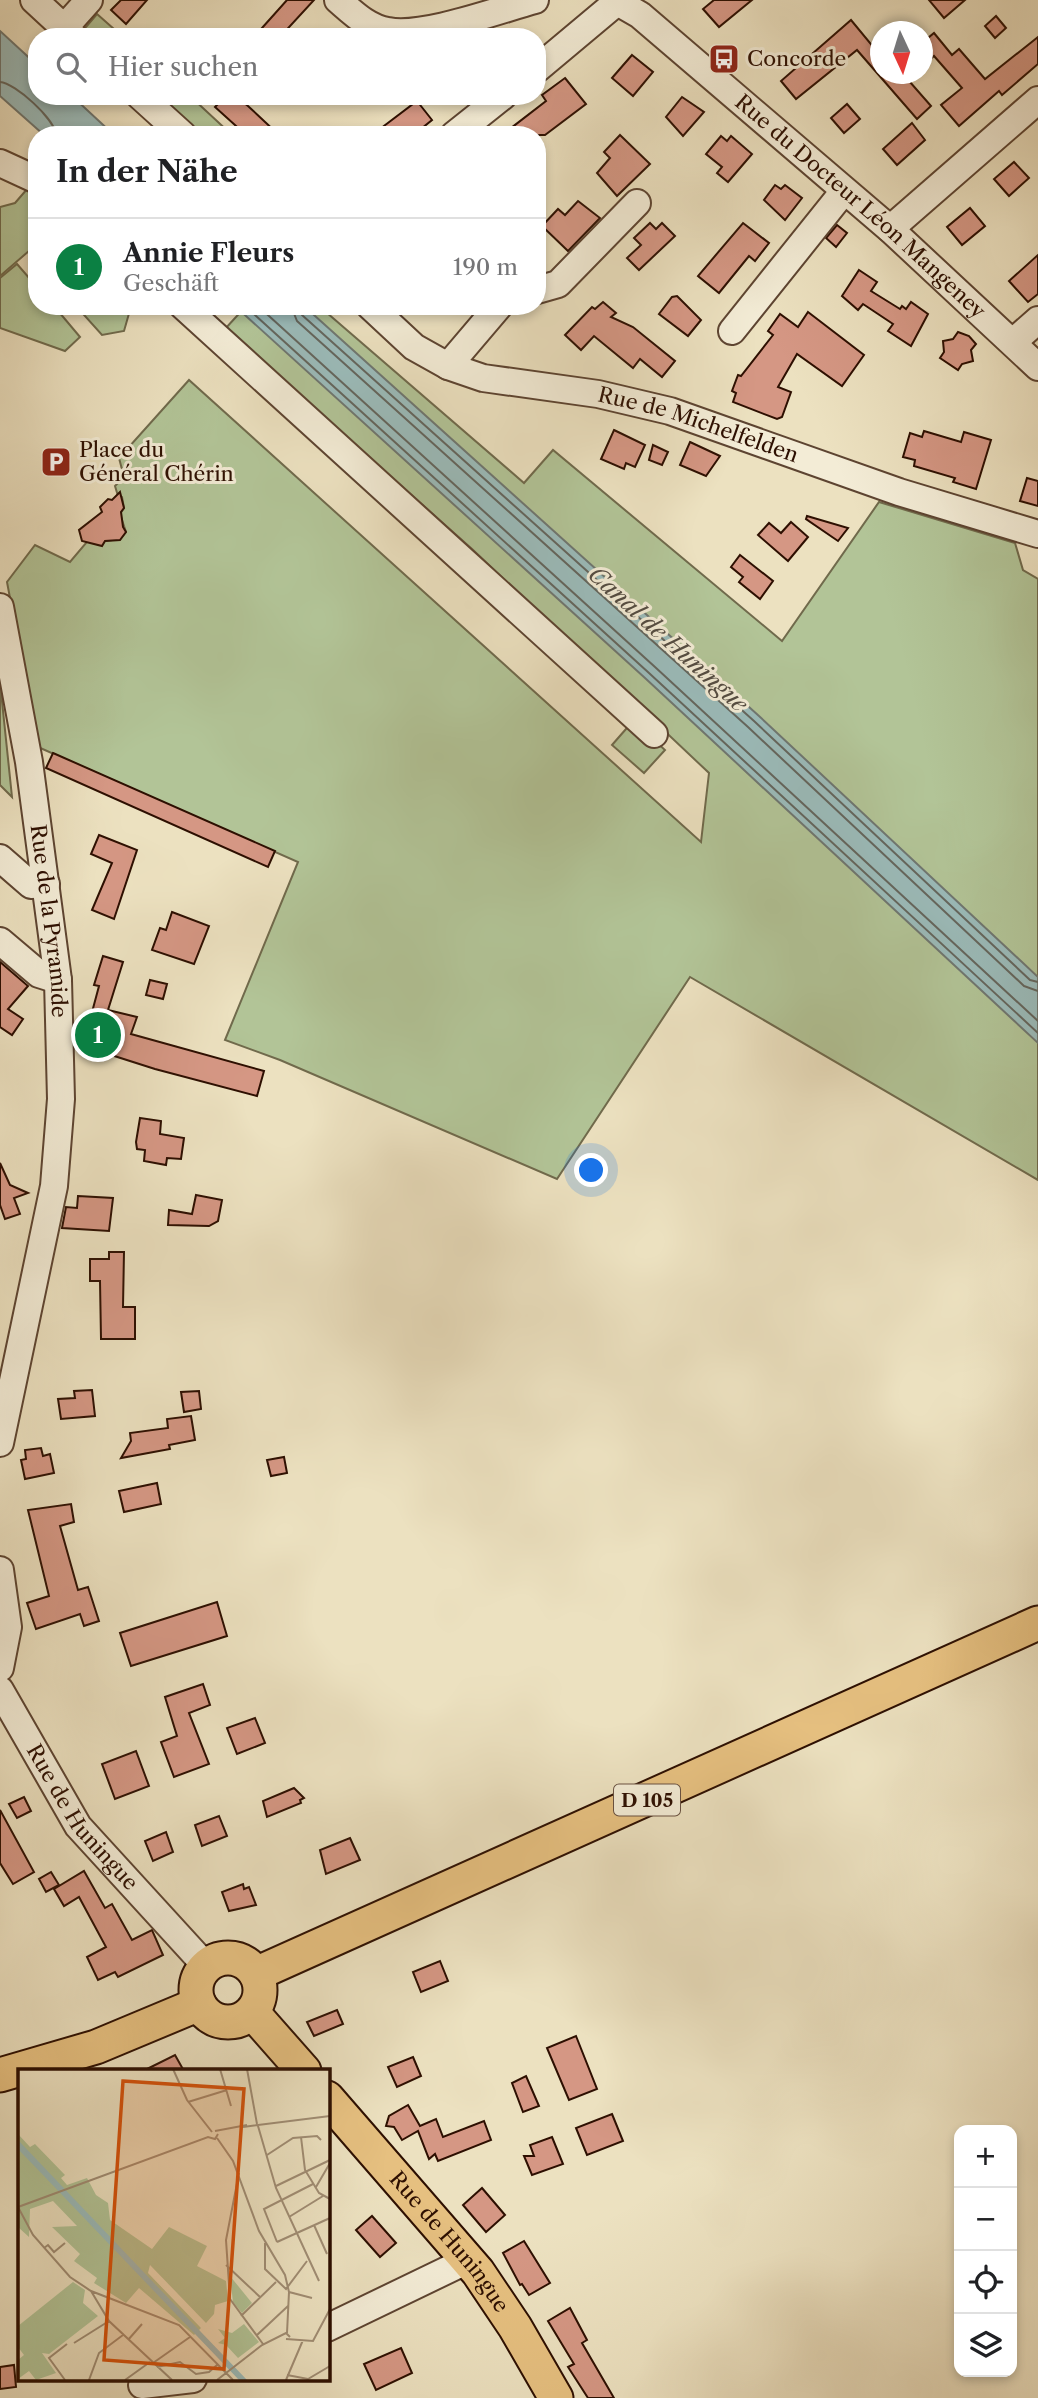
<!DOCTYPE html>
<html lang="de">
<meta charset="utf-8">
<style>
:root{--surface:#fff;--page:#f2f2f2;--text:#202124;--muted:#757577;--line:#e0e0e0;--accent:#0b8043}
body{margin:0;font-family:"Libre Caslon Text",serif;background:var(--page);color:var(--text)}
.controls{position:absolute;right:21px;bottom:21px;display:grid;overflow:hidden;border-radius:14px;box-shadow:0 4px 10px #0003}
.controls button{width:63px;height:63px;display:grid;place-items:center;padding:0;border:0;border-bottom:2px solid var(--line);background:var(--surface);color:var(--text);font:35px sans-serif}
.compass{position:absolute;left:870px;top:21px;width:63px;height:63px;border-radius:50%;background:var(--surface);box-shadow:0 4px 10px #0003;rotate:176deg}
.you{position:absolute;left:592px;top:1171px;width:24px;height:24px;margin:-18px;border:5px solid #fff;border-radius:50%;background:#1a73e8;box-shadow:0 0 0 10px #1a73e833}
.badge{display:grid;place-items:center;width:46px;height:46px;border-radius:50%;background:var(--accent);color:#fff;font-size:23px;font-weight:700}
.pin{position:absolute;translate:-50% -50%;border:4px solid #fff;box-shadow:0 2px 7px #0006}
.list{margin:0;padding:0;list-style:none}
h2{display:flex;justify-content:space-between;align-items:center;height:91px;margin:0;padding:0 28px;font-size:30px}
h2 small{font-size:23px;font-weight:400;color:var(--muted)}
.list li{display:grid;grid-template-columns:46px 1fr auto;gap:21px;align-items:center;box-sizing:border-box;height:98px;padding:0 28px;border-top:2px solid var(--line)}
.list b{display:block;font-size:26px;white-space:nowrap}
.list p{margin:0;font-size:23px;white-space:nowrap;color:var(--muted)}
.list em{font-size:23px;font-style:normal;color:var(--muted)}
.icon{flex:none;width:38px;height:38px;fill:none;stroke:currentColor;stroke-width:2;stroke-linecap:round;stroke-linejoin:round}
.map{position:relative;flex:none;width:1038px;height:2398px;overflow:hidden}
.search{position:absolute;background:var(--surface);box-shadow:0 4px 10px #0003;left:28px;top:28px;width:518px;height:77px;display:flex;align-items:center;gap:18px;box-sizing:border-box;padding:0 24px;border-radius:28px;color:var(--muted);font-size:26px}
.panel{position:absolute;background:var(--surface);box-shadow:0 4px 10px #0003;left:28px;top:126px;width:518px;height:189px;border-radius:28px}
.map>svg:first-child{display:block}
</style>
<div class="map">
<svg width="1038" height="2398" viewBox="0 0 1038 2398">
<rect width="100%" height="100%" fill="#ece1c0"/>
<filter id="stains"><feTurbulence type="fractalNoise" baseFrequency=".00286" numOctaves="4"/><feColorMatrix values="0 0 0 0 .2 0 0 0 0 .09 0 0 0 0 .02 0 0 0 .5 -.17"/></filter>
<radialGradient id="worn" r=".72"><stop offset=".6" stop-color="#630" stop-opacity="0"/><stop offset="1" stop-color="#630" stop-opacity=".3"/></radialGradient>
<g fill="#b2c497" stroke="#706a4c" stroke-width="2">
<path d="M97,14L123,37H83L80,34Z"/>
<path d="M149,96H190L232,135H191Z"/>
<path d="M28,188L37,192V244L0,276V207L15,203Z"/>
<path d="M17,264L37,287V306H54L80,337L65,351L0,328V278Z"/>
<path d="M76,306H127L130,310L124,331L102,335Z"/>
<path d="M246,306H319L524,483L553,450L782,641L879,502L1015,543L1023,570L1038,579V1180L690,977L557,1179L280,1060L225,1040L298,862L38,747L7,582L35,545L70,562L91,537L102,545L105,541L120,539L126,532L120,514L124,508L122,497L118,496L115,486L124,477L119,458L189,380L701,842L709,773L472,549L225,329Z"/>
<path d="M0,682L12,797L0,785Z"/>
<path d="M633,721L665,750L644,773L612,745Z"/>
</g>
<g fill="#9bbcbb" stroke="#6f7771" stroke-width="2">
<path d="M0,31L37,65V96H72L114,135H44L0,96Z"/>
<path d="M235,306H304L759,716L1038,977V1043L645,678Z"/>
</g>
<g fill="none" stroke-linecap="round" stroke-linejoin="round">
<g stroke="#64665e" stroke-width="2">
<path d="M0,82C15,83 55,119 56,135"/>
<path d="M245,306L649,673L1038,1033"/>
<path d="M258,306L655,667L1038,1021"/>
<path d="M291,306L297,321L748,727L1024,986L1038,991"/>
<path d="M300,306L302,315L754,721L1030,980L1038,982"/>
</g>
</g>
<g fill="#d59784" stroke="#2d0f01" stroke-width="2">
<path d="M121,0H147L126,24L111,10Z"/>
<path d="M287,0H314L280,37H272L262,28Z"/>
<path d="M714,0H752L719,27L703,9Z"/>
<path d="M929,0H965L944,18Z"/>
<path d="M996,16L1006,28L995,38L985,26Z"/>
<path d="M851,20L880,55V74H903L931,106L917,119L857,50L796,99L781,81Z"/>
<path d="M934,33L952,55L959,49L985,79L1038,37V64L1002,95L999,91L959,126L941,105L962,88L934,56L922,66V43Z"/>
<path d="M632,55L653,72L633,96L612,78Z"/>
<path d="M565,78L586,104L545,135H502L546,101L542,95Z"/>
<path d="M226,96H235L248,106L279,135H246L215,107Z"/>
<path d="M682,97L704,112L683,136L666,117Z"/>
<path d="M417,101L432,120L416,133L372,135Z"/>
<path d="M847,104L860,119L844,133L831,118Z"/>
<path d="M912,123L925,140L897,165L883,149Z"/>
<path d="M620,135L650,164L617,196L597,173L610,158L604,152Z"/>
<path d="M721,136L727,141L731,136L752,154L728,182L717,173L722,167L706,154Z"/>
<path d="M1014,162L1029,178L1009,196L994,179Z"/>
<path d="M775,185L781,189L785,185L802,198L785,220L764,200Z"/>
<path d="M578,201L600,218L568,251L542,226L558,209L565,215Z"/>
<path d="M970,208L985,226L962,245L947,227Z"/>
<path d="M650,223L656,229L662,223L675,236L639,270L627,258L641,245L634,238Z"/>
<path d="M743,223L769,243L755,261L749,256L719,293L698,276Z"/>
<path d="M837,225L847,233L836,247L826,238Z"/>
<path d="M1038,255V294L1028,302L1009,281Z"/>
<path d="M859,270L877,282L871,291L900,309L902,306L906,309L911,302L928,314L911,346L888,331L893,324L863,304L858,310L842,296Z"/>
<path d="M677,296L701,320L688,336L659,314L672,297Z"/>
<path d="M603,302L616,313L611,317L633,327L675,361L662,377L640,359L633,368L594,336L581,350L565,335L592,307L595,309Z"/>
<path d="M808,312L864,355L842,386L797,354L778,387L791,392L782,417L777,419L733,402L736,393L732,391L738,375L741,376L773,335L768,331L780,314L798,327Z"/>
<path d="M958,332L969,336L976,344L971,350L973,361L962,364L958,370L940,358L944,352L943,341L953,339Z"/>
<path d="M614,430L645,445L635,467L626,463L624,469L601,459Z"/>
<path d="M924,431L961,442L964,432L991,440L976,489L953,482L955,478L914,466L915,460L903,457L910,433L922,437Z"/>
<path d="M690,442L720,456L706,476L680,465Z"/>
<path d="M653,445L668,452L662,465L649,460Z"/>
<path d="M1027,478L1038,481V506L1020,501Z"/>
<path d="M120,492L124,508L121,512L123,527L126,532L120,540L105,541L102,546L82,541L79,530L102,512L100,507L108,499L112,500Z"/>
<path d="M807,516L848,528L838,541L806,519Z"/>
<path d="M791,522L808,537L788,561L758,535L769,523L781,533Z"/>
<path d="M740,555L773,581L760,599L739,582L743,577L731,567Z"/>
<path d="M53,753L275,851L268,867L46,768Z"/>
<path d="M99,835L137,850L114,919L92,910L112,863L91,854Z"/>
<path d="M172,912L209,926L194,964L152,950L160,928L166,930Z"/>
<path d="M103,956L123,962L108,1010L137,1017L131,1034L264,1071L257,1096L155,1069L83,1046L99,986L94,985Z"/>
<path d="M0,962L28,986L8,1009L23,1019L12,1035L0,1027Z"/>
<path d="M150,980L167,984L163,999L146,995Z"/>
<path d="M140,1118L161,1121L160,1134L184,1138L181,1159L167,1158L166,1165L144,1161L145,1150L137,1149L136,1142Z"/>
<path d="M0,1163L10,1185L28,1193L14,1198L20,1214L5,1219L0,1205Z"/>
<path d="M196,1195L222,1200L218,1221L209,1226L168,1225L169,1210L192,1214Z"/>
<path d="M78,1196L113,1198L109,1231L62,1228L66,1207L77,1208Z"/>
<path d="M109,1252H124L123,1307H135V1339H101L100,1281H90V1259H109Z"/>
<path d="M92,1390L95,1416L61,1419L58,1399L75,1398L74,1391Z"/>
<path d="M199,1391L201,1409L184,1412L181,1392Z"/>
<path d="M191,1416L195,1440L169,1445L170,1449L121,1458L131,1441L130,1433L168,1428L167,1419Z"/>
<path d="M41,1448L43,1456L50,1454L54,1473L25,1479L21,1460L26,1459L25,1450Z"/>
<path d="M284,1457L287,1473L271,1476L267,1460Z"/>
<path d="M157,1483L161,1504L124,1512L119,1491Z"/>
<path d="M71,1504L74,1522L60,1526L78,1590L88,1587L99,1621L84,1626L80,1614L36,1629L27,1603L49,1596L28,1510Z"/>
<path d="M217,1602L227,1636L131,1666L120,1633Z"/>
<path d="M203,1684L210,1705L189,1713L209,1764L174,1777L161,1742L177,1736L165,1697Z"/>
<path d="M255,1718L265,1743L237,1754L227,1728Z"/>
<path d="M136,1751L149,1786L115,1799L102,1764Z"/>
<path d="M294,1788L304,1798L300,1800L301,1803L267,1817L263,1801Z"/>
<path d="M24,1797L31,1811L17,1818L9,1804Z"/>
<path d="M0,1810L34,1872L13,1884L0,1863Z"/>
<path d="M219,1816L227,1836L202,1846L195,1825Z"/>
<path d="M166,1832L173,1852L153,1861L145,1841Z"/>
<path d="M350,1838L360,1860L326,1874L320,1850Z"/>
<path d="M84,1871L105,1908L112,1904L132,1940L152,1930L163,1955L118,1977L115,1972L98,1980L87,1957L106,1947L79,1897L64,1906L54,1889Z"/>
<path d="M51,1872L59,1885L46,1892L39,1879Z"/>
<path d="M243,1884L244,1889L249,1887L256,1905L229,1911L222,1892Z"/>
<path d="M440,1961L448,1981L421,1992L413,1972Z"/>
<path d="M337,2010L343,2024L314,2036L307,2022Z"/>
<path d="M576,2036L597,2089L569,2100L547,2048Z"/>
<path d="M175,2055L184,2071H143Z"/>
<path d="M413,2057L421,2076L397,2087L388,2067Z"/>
<path d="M526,2076L539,2106L523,2112L512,2083Z"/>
<path d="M408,2105L420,2126L436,2119L443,2137L484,2121L491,2140L438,2161L435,2154L429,2159L418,2131L402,2140L394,2127L386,2126L389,2116Z"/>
<path d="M612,2114L623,2141L587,2155L576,2128Z"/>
<path d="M552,2137L563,2164L532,2175L524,2156H534L530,2145Z"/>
<path d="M482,2188L505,2215L486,2232L463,2205Z"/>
<path d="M372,2216L396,2243L380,2257L356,2230Z"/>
<path d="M524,2241L550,2283L529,2295L522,2284L520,2285L503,2253Z"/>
<path d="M570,2308L587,2340L582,2343L614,2398H588L568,2367L574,2364L548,2321Z"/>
<path d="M401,2348L412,2373L376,2390L364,2364Z"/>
<path d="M14,2365L16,2387L0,2389V2367Z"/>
</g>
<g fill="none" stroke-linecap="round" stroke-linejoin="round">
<g stroke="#5d4431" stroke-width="30">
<g id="minor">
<path d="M34,0L74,37"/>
<path d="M338,0C353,13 368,28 388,31C423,38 498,10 535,0"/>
<path id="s1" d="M614,0L640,15L890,229L1038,367"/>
<path d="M64,28L89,0"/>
<path d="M537,69L617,2"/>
<path d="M140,96L183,135"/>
<path d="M454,135L503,96"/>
<path d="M0,163L37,180"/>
<path d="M890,229L1038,100"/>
<path d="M537,290L558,284L637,203"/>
<path d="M183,306L654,734"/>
<path id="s2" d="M370,306L414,347L448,366L483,378L598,394L670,411L899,492L1038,534"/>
<path d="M732,331L844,191"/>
<path d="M1013,342L1038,320"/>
<path d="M448,366L499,306"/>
<path id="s3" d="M0,607L29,762L58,980L61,1099L54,1186L0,1443"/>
<path d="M0,858L31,885L46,884"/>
<path d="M0,941L39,974L58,980"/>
<path d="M0,1570L8,1627L0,1668"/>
<path id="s4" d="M0,1690L78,1826L206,1966"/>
<path d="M327,2328L468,2260"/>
<path d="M142,2385L193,2379"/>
</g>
</g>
<g stroke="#2d0f01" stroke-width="37">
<g id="major">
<circle cx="228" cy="1990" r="32"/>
<path d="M256,1974L1038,1623"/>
<path d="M252,2012L304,2071"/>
<path d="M0,2075L96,2047L199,2004"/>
<path id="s5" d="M327,2098L478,2272L515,2327L556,2398"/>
</g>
</g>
<use href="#minor" stroke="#f3ecd6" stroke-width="26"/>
<use href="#major" stroke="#e6c080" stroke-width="33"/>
</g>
<defs>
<g id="bus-square" transform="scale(1.575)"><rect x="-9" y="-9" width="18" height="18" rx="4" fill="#8f2418" stroke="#f3ecd6"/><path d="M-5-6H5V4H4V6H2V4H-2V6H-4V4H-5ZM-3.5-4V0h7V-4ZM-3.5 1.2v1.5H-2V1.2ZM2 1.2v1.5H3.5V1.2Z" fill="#fff"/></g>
<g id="parking-square" transform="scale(1.575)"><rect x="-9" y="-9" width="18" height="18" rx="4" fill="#8f2418" stroke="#f3ecd6"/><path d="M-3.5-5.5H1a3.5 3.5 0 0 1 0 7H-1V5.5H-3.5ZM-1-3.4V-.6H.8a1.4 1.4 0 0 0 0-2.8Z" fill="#fff"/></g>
</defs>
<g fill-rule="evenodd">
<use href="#bus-square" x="724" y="59"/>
<use href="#parking-square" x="56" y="462"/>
</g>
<g text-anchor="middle" stroke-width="6" stroke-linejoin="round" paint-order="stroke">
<rect fill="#f3ecd6" stroke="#685141" stroke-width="2" x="614" y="1784.5" width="66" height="31" rx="5"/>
<g font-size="19" font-weight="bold" fill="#2d0f01">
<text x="647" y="1807">D 105</text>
</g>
<g font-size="21" fill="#2d0f01" stroke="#f3ecd6" text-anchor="start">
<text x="747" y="66">Concorde</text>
<text x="79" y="457">Place du<tspan x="79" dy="24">Général Chérin</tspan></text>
</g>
<g font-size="21" fill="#2d0f01" stroke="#f3ecd6">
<text dy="7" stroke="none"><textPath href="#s1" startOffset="322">Rue du Docteur Léon Mangeney</textPath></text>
<text dy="7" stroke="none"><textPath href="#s2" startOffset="357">Rue de Michelfelden</textPath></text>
<text dy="7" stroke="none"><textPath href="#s3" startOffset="318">Rue de la Pyramide</textPath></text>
<text dy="7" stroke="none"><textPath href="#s4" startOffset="152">Rue de Huningue</textPath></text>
<text dy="7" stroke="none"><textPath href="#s5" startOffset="189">Rue de Huningue</textPath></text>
</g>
<g font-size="23" font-style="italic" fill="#544c42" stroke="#f3ecd6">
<text transform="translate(668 639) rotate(42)" y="8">Canal de Huningue</text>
</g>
</g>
<g transform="translate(18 2069)">
<rect width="312" height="312" fill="#ece1c0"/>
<path d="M0,65L12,78L17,75L47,106L43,109L49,116L69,109L78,126L90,134L92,151L134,180L151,158L189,177L179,197L208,212L210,232L197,236L196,245L188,254L132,196L130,204L183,259L176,266L121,219L108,234L76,214L79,209L56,192L62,185L34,158L59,157L35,132L12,140L11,168L0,158ZM212,207L234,234L224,244L215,233ZM55,213L67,221L65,234L80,247L31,285L24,284L38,304L18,311L11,302L0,310V291L6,286L0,278V257ZM226,255L241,273L220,289L208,276L200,274L207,269L200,260L214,264Z" fill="#b2c497"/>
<path d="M0,71L137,215L229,311H221L25,106L0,80Z" fill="#9bbcbb"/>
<path fill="none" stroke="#a08d74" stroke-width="2" d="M155,0L169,31L194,63M202,0L213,37M229,0L239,55M170,33L209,21M240,57L258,119L301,212M225,58L312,47M197,62L229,56M283,68L287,101L301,124L312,130M199,69L215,92L241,162L267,206L271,223L269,264M249,86L275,69L299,67L303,71M221,104L208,171L212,230L245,275M258,117L312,91M298,118L312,94M0,138L15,166L52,208L73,222L161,256L215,311M0,138L190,68L197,70L200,65M271,148L305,127M296,156L309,185M259,173L246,140L295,115M259,173L312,149M247,174V200L268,220L289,192M26,179L30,176L36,183L47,174M208,196L242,228M73,222L91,252L154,311M271,223L294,229M223,247L258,213M239,266L270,237M268,270L295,272L312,240M110,271L124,255M56,274L91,252M135,294L172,268M139,298L162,293L178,305L191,303L199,296M269,306L290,310L312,297M47,311L31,289L49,275M71,311L81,284L105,266M107,311L132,293M199,311L244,276L268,264L272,268M268,311L285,271"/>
<path fill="#d5520b" fill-opacity="0.15" stroke="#d5520b" stroke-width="3.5" d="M105,12L226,20L206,300L86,291Z"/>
<rect width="312" height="312" fill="none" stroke="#2d0f01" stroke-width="3.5"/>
</g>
<rect width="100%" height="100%" filter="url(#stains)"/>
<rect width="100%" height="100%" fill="url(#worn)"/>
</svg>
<div class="controls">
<button>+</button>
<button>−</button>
<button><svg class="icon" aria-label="locate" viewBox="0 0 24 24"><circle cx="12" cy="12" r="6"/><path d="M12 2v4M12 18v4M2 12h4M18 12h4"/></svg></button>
<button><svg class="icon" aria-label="layers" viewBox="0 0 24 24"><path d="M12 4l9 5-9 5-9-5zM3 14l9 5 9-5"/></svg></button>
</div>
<svg class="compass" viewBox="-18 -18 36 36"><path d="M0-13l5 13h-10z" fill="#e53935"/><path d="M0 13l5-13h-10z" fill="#757577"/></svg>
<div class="you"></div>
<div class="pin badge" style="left:98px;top:1035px">1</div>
<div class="search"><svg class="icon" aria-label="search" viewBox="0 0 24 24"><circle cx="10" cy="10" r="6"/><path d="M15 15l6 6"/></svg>Hier suchen</div>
<section class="panel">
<h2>In der Nähe<small></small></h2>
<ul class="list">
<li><span class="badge">1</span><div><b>Annie Fleurs</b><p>Geschäft</p></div><em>190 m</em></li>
</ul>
</section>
</div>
